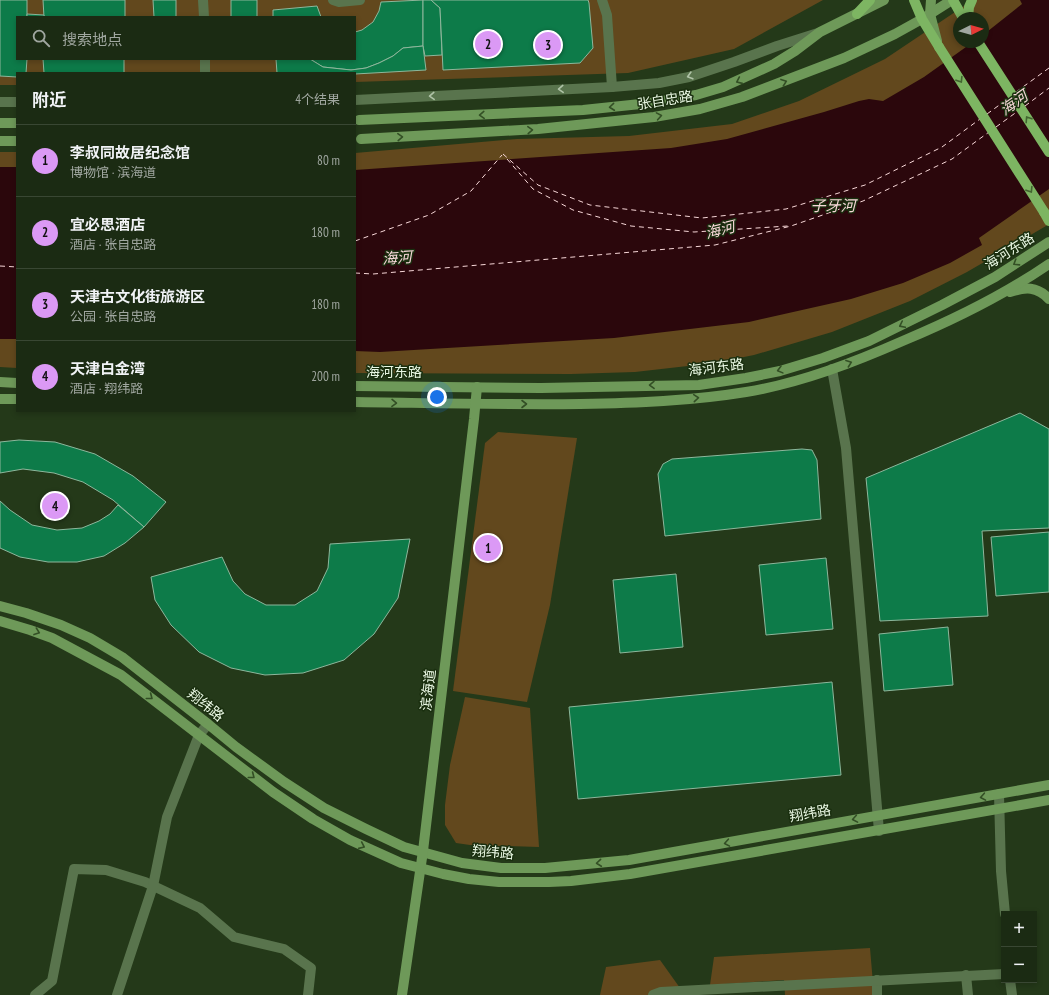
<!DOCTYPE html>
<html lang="zh">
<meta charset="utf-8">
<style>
:root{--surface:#1b2b13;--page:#24331c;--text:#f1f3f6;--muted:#a0a7a0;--line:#394733;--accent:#db99f5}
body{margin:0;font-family:"PT Sans Narrow","Noto Sans SC",sans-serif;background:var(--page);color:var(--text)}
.controls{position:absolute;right:12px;bottom:12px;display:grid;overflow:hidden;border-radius:0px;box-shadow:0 2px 6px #0003}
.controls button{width:36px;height:36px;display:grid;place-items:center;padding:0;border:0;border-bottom:1px solid var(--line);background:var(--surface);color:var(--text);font:20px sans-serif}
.compass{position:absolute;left:953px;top:12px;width:36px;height:36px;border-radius:50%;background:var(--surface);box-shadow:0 2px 6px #0003;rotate:85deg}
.you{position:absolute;left:437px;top:397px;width:14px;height:14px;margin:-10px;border:3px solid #fff;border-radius:50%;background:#1a73e8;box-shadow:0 0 0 6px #1a73e833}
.badge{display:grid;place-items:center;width:26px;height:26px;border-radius:50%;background:var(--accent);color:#111;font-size:13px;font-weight:700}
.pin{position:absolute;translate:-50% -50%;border:2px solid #fff;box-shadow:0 1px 4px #0006}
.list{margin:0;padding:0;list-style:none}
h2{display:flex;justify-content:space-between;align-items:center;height:52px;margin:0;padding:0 16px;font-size:17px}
h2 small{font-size:13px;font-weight:400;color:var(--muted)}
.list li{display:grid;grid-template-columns:26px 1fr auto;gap:12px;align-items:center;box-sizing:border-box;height:72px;padding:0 16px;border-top:1px solid var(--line)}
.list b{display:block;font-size:15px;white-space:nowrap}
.list p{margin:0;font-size:13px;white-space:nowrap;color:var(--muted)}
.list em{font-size:13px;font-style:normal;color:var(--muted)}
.icon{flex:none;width:22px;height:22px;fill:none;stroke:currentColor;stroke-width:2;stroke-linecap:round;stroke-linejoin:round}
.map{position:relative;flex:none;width:1049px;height:995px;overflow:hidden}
.search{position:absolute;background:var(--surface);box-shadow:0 2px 6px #0003;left:16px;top:16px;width:340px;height:44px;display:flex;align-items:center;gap:10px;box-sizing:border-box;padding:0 14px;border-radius:0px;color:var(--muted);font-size:15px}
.panel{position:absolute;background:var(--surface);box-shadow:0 2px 6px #0003;left:16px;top:72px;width:340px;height:340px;border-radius:0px}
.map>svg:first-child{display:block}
</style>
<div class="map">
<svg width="1049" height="995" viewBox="0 0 1049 995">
<rect width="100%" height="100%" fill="#243919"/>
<g fill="#62481d" fill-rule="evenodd">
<path d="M0,0H823L734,49L628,73L355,82V73H17V85H0ZM17,17H355V59H17Z"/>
<path d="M973,0H1049V223L1046,226L967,272L910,301L832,332L754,355L714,363L635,372L571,374L355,373V153L517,139L629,136L732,124L799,101L885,59ZM959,18H983V42H959Z"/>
<path d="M0,152H17V368L0,367Z"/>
<path d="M498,432L577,438L550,605L527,702L453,691L485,443Z"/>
<path d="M465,697L530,708L539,847L470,845L456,843L445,825V805L450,765Z"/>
<path d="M870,948L874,995H785L784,980L710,985L714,957Z"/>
<path d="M660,960L685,995H600L606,967Z"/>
</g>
<g fill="#2b070c">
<path d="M1020,0H1049V189L979,238L982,245L950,263L903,283L851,299L749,322L614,338L380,352L355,351V170L671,148L727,139L824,112L859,101L869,99L883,101L924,77L973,42H983V35L1022,4Z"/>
<rect x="0" y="167" width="17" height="172"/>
</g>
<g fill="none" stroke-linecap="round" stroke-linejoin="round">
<g stroke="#f7d7d8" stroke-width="1" stroke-dasharray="5 4" stroke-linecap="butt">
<path d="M1016,92L1049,68"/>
<path d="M1025,106L1049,88"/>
<path d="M987,114L1009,98"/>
<path d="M996,127L1018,111"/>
<path d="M503,154L538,185L590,205L702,218L786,209L865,185L942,147L980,119"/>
<path d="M507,159L533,189L573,210L631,226L694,232L788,226"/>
<path d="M355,241L429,215L471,191L502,155"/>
<path d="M0,266L17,267"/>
<path d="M355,273L373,274L715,245L791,226L863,201L952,159L989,132"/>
</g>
</g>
<g fill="#0d7b49" stroke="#8db79c">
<path d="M0,0H27V17H17V59H27L26,73H17V77L0,76Z"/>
<path d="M43,0H125V17H44Z"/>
<path d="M153,0H176V17H154Z"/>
<rect x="231" y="0" width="26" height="17"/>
<path d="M423,0V46L403,48L393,56L379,63L366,68L351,70L323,67L310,59H355V32L362,30L373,22L379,11L381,2Z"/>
<path d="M423,0H431L440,8L442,55L425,56L423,46Z"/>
<path d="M431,0H588L589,3L593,48L580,63L443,70L440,8Z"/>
<path d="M317,6L321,17H273V10Z"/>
<path d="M27,14L44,15V17H27Z"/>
<path d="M423,46L426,70L355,74V73H277L276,59H310L323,67L351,70L366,68L379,63L393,56L403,48Z"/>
<path d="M43,59H124V73H44Z"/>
<path d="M1020,413L1049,429V528L982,531L988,616L880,621L866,478Z"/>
<path d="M19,440L55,442L95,454L133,476L166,502L144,527L113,500L83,482L54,473L23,469L0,473V442Z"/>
<path d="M802,449L812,450L817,460L821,519L665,536L658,474L663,464L672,459Z"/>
<path d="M0,501L10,510L32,525L57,530L82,528L99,521L110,514L118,505L144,527L125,543L104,556L77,562H48L20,557L0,548Z"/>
<path d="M1049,532V592L996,596L991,537Z"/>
<path d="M410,539L398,598L374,634L344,660L303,673L265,675L231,668L199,652L171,625L155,600L151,577L222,557L233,581L245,594L266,605H295L317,591L328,568L330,544Z"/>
<path d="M826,558L833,629L766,635L759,565Z"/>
<path d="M676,574L683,647L620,653L613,580Z"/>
<path d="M948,627L953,685L884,691L879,634Z"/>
<path d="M832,682L841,775L578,799L569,707Z"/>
</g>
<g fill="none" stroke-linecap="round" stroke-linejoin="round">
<g stroke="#59744d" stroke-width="10">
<path d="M203,0L204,17"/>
<path d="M333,0L339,2L360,0"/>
<path d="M602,0L607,15L612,87"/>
<path d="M205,59V73"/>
<path d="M355,100L612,87L659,83L689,77L734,62L777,46L818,33"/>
<path d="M0,102H17"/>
<path d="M832,369L846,448L879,831"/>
<path d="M999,794L1001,871L1005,914"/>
<path d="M966,975L968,995"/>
<path d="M877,980V995"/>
<path d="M1010,980L1012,995"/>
<path d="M35,995L52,981L74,869L106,870L145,882L200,908L234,937L284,949L311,968L308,995"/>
<path d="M117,995L153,886L167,817L199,735L208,724"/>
<path d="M653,995L661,992L1004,974"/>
</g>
<g stroke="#6e9959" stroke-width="10">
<path d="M931,0L930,14L937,41"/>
<path d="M359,120L583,110L650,103L696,95L723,87L774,64L795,51L820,32L884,0"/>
<path d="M0,123H17"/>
<path d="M361,139L538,129L654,117L700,109L742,97L844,58L895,34L922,19L952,0"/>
<path d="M0,141H17"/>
<path d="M1010,292C1025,287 1037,286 1049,299"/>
<path d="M0,382L17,383"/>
<path d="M355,386L541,388L699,385L746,378L780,371L823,358L869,341L942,305L995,277L1049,242"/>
<path d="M0,399H17"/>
<path d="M355,402C430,403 505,405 580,404C636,403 691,401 746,392C801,383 855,362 905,340C955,319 1004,295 1049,264"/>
<path d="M0,606L26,613L61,625L90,638L122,657L208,724L236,747L284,782L324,808L366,829L404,847L462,863L501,868H545L629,860L1049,785"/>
<path d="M0,621L30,630L52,638L121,675L273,792L313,819L350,840L401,863L443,874L469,879L499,882H549L571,881L630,874L1049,800"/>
<path d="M402,995L423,851L474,419L477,387"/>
</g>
<g stroke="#7db562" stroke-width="10">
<path d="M914,0L922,19L939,47"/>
<path d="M953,0L963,18"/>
<path d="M857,14L870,0"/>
<path d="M968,18L969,7L972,0"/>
<path d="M1044,212L1049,221"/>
</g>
<g stroke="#7db562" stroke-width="10">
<path d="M978,42L1049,152"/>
<path d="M939,47L1044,212"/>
</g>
</g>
<defs><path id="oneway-chevron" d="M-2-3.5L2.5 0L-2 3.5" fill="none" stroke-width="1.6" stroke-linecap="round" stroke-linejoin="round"/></defs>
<g stroke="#afc3a7">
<use href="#oneway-chevron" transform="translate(690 76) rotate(164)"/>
<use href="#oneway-chevron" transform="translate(561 89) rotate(177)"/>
<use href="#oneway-chevron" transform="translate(432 96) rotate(177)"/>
</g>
<g stroke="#426530">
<use href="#oneway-chevron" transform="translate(960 80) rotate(58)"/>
<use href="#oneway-chevron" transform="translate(1028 119) rotate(-123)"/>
<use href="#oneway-chevron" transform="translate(1030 190) rotate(58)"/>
</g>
<g stroke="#334f25">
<use href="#oneway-chevron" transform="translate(739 81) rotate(156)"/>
<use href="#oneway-chevron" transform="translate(784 82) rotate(-20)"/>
<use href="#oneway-chevron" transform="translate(612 107) rotate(174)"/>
<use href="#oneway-chevron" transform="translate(482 115) rotate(177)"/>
<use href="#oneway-chevron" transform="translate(659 116) rotate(-10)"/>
<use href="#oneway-chevron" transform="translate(530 130) rotate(-3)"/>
<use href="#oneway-chevron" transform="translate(400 137) rotate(-3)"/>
<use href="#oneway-chevron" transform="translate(1016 263) rotate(148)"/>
<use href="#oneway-chevron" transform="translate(902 325) rotate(154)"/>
<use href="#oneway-chevron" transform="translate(849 363) rotate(-20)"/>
<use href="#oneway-chevron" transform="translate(780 370) rotate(165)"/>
<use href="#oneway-chevron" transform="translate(652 385) rotate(179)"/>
<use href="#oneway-chevron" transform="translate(696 398) rotate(-5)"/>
<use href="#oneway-chevron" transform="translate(394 403) rotate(1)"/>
<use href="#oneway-chevron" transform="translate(524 404)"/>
<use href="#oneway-chevron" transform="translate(37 632) rotate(20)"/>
<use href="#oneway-chevron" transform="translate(150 697) rotate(38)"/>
<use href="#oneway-chevron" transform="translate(252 776) rotate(38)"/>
<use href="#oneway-chevron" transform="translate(983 797) rotate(170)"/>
<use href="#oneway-chevron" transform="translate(855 819) rotate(170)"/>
<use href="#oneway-chevron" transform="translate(727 843) rotate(170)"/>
<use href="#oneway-chevron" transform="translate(362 846) rotate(24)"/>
<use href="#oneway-chevron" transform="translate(599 863) rotate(174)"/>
</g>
<g text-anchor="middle" stroke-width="3" stroke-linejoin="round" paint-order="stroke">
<g font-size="14" fill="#e9f7e3" stroke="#1a2f0f">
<text transform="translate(665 100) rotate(-9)" y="5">张自忠路</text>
<text transform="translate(1009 251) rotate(-32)" y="5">海河东路</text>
<text transform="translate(716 367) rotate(-7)" y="5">海河东路</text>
<text x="394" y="377">海河东路</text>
<text transform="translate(428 690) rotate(-83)" y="5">滨海道</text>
<text transform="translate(206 705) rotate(39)" y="5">翔纬路</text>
<text transform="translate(810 813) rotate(-10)" y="5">翔纬路</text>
<text transform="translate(493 852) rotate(5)" y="5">翔纬路</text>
</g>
<g font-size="15" font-style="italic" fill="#f7d7d8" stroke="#1a2f0f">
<text transform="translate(1014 103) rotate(-35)" y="5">海河</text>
<text x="833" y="211">子牙河</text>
<text transform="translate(720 230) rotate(-14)" y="5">海河</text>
<text transform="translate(397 258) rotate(-4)" y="5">海河</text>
</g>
</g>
</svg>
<div class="controls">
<button>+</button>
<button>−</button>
</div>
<svg class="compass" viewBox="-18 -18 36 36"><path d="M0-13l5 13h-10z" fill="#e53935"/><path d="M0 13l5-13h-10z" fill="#a0a7a0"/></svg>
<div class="you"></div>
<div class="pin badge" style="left:488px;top:548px">1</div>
<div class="pin badge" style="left:488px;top:44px">2</div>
<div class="pin badge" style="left:548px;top:45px">3</div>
<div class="pin badge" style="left:55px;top:506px">4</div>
<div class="search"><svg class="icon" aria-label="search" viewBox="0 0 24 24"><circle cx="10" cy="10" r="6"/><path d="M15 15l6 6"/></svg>搜索地点</div>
<section class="panel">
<h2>附近<small>4个结果</small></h2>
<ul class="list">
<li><span class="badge">1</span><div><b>李叔同故居纪念馆</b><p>博物馆 · 滨海道</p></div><em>80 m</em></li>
<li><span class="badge">2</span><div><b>宜必思酒店</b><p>酒店 · 张自忠路</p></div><em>180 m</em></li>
<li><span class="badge">3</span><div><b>天津古文化街旅游区</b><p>公园 · 张自忠路</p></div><em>180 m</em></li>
<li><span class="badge">4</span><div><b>天津白金湾</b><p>酒店 · 翔纬路</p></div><em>200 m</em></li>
</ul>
</section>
</div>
